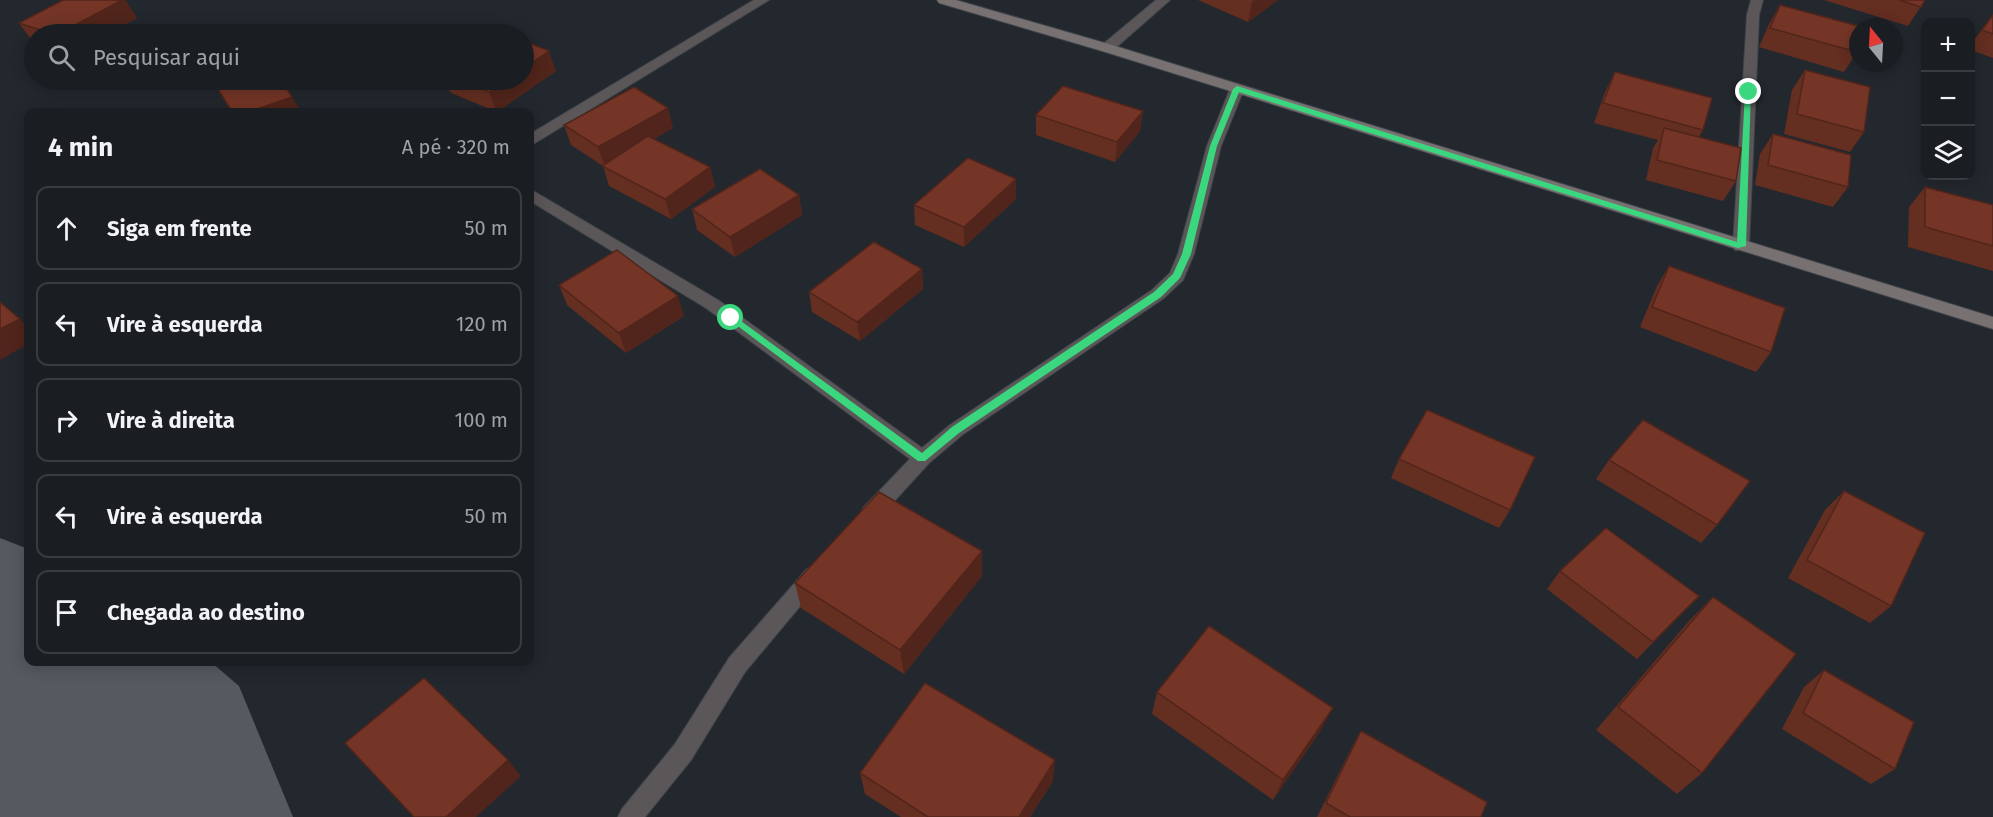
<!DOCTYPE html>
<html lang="pt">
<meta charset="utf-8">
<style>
:root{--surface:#1a1e22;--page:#23272a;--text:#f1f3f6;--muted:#9fa2a5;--line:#383c40}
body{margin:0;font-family:"Fira Sans",sans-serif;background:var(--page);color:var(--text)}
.controls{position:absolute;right:18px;top:18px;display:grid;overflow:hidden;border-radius:12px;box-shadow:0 3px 15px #0003}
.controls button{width:54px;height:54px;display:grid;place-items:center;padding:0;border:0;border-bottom:2px solid var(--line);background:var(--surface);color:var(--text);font:30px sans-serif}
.compass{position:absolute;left:1849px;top:18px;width:54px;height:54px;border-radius:50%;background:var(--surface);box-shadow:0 3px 15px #0003;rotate:342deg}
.stop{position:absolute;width:18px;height:18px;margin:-14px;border:4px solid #3bd77f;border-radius:50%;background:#fff}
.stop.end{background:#3bd77f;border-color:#fff;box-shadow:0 2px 6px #0008}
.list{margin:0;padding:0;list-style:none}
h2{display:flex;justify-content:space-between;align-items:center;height:78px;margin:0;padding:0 24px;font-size:26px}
h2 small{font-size:20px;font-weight:400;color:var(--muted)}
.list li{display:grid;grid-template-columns:39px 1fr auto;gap:18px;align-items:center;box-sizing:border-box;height:84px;margin:0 12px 12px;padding:0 12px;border:2px solid var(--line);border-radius:12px}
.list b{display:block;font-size:22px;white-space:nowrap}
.list em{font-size:20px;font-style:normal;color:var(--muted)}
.icon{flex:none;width:33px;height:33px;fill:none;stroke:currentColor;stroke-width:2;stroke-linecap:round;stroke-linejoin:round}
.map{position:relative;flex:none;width:1993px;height:817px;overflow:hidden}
.search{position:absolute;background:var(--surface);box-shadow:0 3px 15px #0003;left:24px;top:24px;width:510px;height:66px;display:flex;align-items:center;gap:15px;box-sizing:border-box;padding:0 21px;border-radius:33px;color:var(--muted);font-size:22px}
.panel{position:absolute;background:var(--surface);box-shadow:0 3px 15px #0003;left:24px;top:108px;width:510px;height:558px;border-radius:12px}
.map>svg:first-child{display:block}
</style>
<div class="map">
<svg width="1993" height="817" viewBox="0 0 1993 817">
<rect width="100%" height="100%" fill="#23282e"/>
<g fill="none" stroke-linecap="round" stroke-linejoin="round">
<path fill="#565a60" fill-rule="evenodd" d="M0,538L28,549V662H211L239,686L293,817H0Z"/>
<g stroke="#3f4449" stroke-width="2">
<g id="minor">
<path d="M754,0H769L535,143L530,144V134Z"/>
<path d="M1156,0H1170L1112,51H1102L1100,48L1102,45Z"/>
<path d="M1751,0H1763L1759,15L1749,246L1747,250H1735L1733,246L1747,15Z"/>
<path d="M1237,85L1244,89L1221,146L1194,254L1183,280L1164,298L962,435L929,463L878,519L871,521L864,519L861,513L864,507L910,459L706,308L530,201V190L535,192L718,300L922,448L950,425L1152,290L1170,273L1178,254L1207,146L1230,89Z"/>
<path d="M814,566L821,569L824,575L821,581L745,672L691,760L645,817H618L622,809L675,744L729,658L807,569Z"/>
</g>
</g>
<g stroke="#3f4449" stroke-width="2">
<path id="secondary" d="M937,0H956L1112,45L1993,317V329L1102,51L939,3Z"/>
</g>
<use href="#minor" fill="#5b5758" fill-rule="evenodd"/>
<use href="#secondary" fill="#787172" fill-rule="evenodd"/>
</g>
<g fill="#642e21">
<path d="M63,0H125L137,18L107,34H34V43L33,42L19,23Z"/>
<path d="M1198,0H1278L1248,22Z"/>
<path d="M1824,0H1925L1908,26Z"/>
<path d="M1780,5L1857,52L1844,72L1759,47L1769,24Z"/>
<path d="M1993,15V58L1971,50V44Z"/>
<path d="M1805,70L1864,132L1850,152L1784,134L1792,90Z"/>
<path d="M556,71L497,112L451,93L445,80H524Z"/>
<path d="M1615,72L1703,130L1699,137L1736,181L1723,201L1646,180L1653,148L1658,140L1594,123L1605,92Z"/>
<path d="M1143,111L1140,131L1115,162L1036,135V115Z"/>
<path d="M564,125L673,128L654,139L710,167L715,187L671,219L609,186L603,166L571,145Z"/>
<path d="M1773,134L1848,187L1833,207L1755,185L1760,154Z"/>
<path d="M1925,187L1993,205V271L1908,247L1909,207Z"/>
<path d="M799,195L802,215L735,257L697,230L692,209Z"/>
<path d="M1016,199L964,247L915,225L914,205Z"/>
<path d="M1669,266L1771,352L1756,372L1640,327L1657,286Z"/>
<path d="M922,269L923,289L860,341L812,312L809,292Z"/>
<path d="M559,285L684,316L626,353L567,305Z"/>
<path d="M1399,459L1510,510L1499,528L1391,478Z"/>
<path d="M1609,460L1717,525L1701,543L1596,479Z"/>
<path d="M1844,491L1891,606L1870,623L1788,578L1825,510Z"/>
<path d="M1560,571L1682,613L1637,659L1547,589Z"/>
<path d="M982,576L904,674L801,608L795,583Z"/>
<path d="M1713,597L1702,773L1677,794L1596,730L1689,621Z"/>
<path d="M1824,670L1895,769L1871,784L1782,729L1804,687Z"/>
<path d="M1157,692L1321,730L1273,800L1152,714Z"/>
<path d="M1361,731L1481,817H1317L1352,747Z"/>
<path d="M860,773L1053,781L1030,817H901L865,794Z"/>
</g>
<g fill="#51251b">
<path d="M122,0H125L137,18L107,34H58Z"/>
<path d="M1255,0H1278L1248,22L1252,2Z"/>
<path d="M549,51L556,71L497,112L489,92L507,80H524V68Z"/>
<path d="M292,97L301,112H248Z"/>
<path d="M668,108L673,128L605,167L598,147Z"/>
<path d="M1143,111L1140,131L1115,162L1117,142Z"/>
<path d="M710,167L715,187L671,219L665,199Z"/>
<path d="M1016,179V199L964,247V227Z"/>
<path d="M799,195L802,215L735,257L730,237Z"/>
<path d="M922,269L923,289L860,341L857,322Z"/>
<path d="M678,296L684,316L626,353L619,333Z"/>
<path d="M20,319L28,328V344L0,360V329Z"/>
<path d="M982,551V576L904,674L900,650Z"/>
<path d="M1333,708L1321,730L1273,800L1283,780Z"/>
<path d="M508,760L521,776L476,817H446Z"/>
<path d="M1055,760L1053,781L1030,817H1019Z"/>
</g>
<g fill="#743526" stroke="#51251b" stroke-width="1.5">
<path d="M63,0H122L58,34H52L19,23Z"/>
<path d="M1899,0H1925L1921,7Z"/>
<path d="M1780,5L1862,27H1858V48L1857,52L1770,28Z"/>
<path d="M1993,15V34L1982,30Z"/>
<path d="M524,41L549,51L524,68Z"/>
<path d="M1805,70L1870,87L1864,132L1797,114Z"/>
<path d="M1615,72L1712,98L1703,130L1603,103Z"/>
<path d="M245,80H281L292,97L248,112H232L218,89Z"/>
<path d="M458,80H507L489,92Z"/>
<path d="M1063,86L1143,111L1117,142L1036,115Z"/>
<path d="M634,87L668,108L598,147L564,125Z"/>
<path d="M1664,128L1741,148L1736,181L1657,160Z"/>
<path d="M1773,134L1851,155L1848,187L1768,165Z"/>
<path d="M648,136L710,167L665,199L602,166Z"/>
<path d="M968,158L1016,179L964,227L914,205Z"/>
<path d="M760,169L799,195L730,237L692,209Z"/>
<path d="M1925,187L1993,205V246L1925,227Z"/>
<path d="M874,242L922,269L857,322L809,292Z"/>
<path d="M617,250L678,296L619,333L559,285Z"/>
<path d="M1669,266L1785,308L1771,352L1652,307Z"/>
<path d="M0,302L20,319L0,329Z"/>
<path d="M1427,410L1535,457L1510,510L1399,459Z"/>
<path d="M1643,420L1750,481L1717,525L1609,460Z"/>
<path d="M1844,491L1925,533L1891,606L1807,560Z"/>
<path d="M879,492L982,551L900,650L795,583Z"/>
<path d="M1606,528L1699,596L1653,642L1560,571Z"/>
<path d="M1713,597L1796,654L1702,773L1618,707Z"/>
<path d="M1209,626L1333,708L1283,780L1157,692Z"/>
<path d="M1824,670L1914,722L1895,769L1803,713Z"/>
<path d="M424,678L508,760L446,817H414L345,743Z"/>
<path d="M925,683L1055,760L1019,817H928L860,773Z"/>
<path d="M1361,731L1487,802L1481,817H1350L1326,803Z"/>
</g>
<path fill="#3bd77f" d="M1237,86L1737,242L1745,92L1751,90L1746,246L1738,248L1239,92L1217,146L1191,254L1180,278L1161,297L959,433L925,461H918L727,318L731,315L734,316L922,453L952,427L1154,292L1173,274L1182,254L1210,146L1233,89Z"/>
</svg>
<div class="controls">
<button>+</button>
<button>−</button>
<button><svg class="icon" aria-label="layers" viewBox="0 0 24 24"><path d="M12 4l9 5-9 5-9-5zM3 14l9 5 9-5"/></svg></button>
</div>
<svg class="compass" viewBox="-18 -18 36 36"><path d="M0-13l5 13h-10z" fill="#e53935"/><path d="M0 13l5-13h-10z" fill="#9fa2a5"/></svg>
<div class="stop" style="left:731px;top:318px"></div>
<div class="stop end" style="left:1749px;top:92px"></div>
<div class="search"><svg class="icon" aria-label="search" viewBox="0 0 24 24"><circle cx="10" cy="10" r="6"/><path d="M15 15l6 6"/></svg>Pesquisar aqui</div>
<section class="panel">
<h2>4 min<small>A pé · 320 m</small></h2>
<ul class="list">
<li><svg class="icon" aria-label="ahead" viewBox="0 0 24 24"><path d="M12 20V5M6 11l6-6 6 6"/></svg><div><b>Siga em frente</b></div><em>50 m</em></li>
<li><svg class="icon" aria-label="left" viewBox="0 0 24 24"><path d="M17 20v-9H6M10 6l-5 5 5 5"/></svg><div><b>Vire à esquerda</b></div><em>120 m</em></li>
<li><svg class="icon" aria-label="right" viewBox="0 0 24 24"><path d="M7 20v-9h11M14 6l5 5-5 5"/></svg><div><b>Vire à direita</b></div><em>100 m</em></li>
<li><svg class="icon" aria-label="left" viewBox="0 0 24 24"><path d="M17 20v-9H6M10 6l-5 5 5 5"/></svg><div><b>Vire à esquerda</b></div><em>50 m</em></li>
<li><svg class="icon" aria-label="arrive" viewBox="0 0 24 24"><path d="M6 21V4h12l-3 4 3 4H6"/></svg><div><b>Chegada ao destino</b></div></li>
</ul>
</section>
</div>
